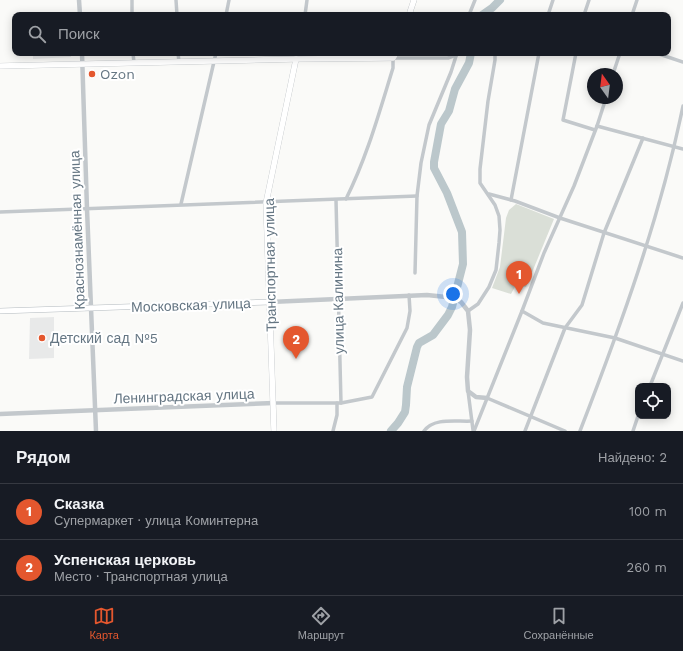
<!DOCTYPE html>
<html lang="ru">
<meta charset="utf-8">
<style>
:root{--surface:#171b24;--page:#20242c;--text:#f1f3f6;--muted:#9ea1a6;--line:#363941;--accent:#e4572e}
body{margin:0;font-family:"Work Sans",sans-serif;background:var(--page);color:var(--text)}
.controls{position:absolute;right:12px;bottom:12px;display:grid;overflow:hidden;border-radius:8px;box-shadow:0 2px 10px #0003}
.controls button{width:36px;height:36px;display:grid;place-items:center;padding:0;border:0;border-bottom:1px solid var(--line);background:var(--surface);color:var(--text);font:20px sans-serif}
.compass{position:absolute;left:587px;top:68px;width:36px;height:36px;border-radius:50%;background:var(--surface);box-shadow:0 2px 10px #0003;rotate:346deg}
.you{position:absolute;left:453px;top:294px;width:14px;height:14px;margin:-10px;border:3px solid #fff;border-radius:50%;background:#1a73e8;box-shadow:0 0 0 6px #1a73e833}
.badge{display:grid;place-items:center;width:26px;height:26px;border-radius:50%;background:var(--accent);color:#fff;font-size:13px;font-weight:700}
.pin{position:absolute;translate:-50% -33px;filter:drop-shadow(0 1px 2px #0008)}
.pin::after{content:'';position:absolute;top:21px;width:14px;height:12px;background:inherit;clip-path:polygon(0 0,100% 0,50% 100%)}
.list{margin:0;padding:0;list-style:none}
h2{display:flex;justify-content:space-between;align-items:center;height:52px;margin:0;padding:0 16px;font-size:17px}
h2 small{font-size:13px;font-weight:400;color:var(--muted)}
.list li{display:grid;grid-template-columns:26px 1fr auto;gap:12px;align-items:center;box-sizing:border-box;height:56px;padding:0 16px;border-top:1px solid var(--line)}
.list b{display:block;font-size:15px;white-space:nowrap}
.list p{margin:0;font-size:13px;white-space:nowrap;color:var(--muted)}
.list em{font-size:13px;font-style:normal;color:var(--muted)}
.icon{flex:none;width:22px;height:22px;fill:none;stroke:currentColor;stroke-width:2;stroke-linecap:round;stroke-linejoin:round}
.map{position:relative;flex:none;width:683px;height:431px;overflow:hidden}
.search{position:absolute;background:var(--surface);box-shadow:0 2px 10px #0003;left:12px;right:12px;top:12px;height:44px;display:flex;align-items:center;gap:10px;box-sizing:border-box;padding:0 14px;border-radius:8px;color:var(--muted);font-size:15px}
.sheet{height:164px;background:var(--surface)}
nav{display:flex;justify-content:space-around;align-items:center;box-sizing:border-box;height:56px;border-top:1px solid var(--line);background:var(--surface);font-size:11px;color:var(--muted)}
nav a{display:grid;justify-items:center;gap:2px}
nav .on{color:var(--accent)}
.map>svg:first-child{display:block}
</style>
<div class="map">
<svg width="683" height="431" viewBox="0 0 683 431">
<rect width="100%" height="100%" fill="#fafaf8"/>
<g fill="#e8e9e9">
<path d="M33,53H71V57L33,59Z"/>
<path d="M54,317V358L29,359L30,318Z"/>
</g>
<path fill="#dadfd7" d="M516,204L554,219L526,287L516,285L511,294L492,288L500,267L506,218L509,210Z"/>
<g fill="none" stroke-linecap="round" stroke-linejoin="round">
<g stroke="#bbc7cb" stroke-width="8">
<path d="M482,15L492,8L500,0"/>
<path d="M391,431L398,423L405,412L406,405L407,387L417,347L419,343L433,335L448,315L452,307L463,264L462,232L447,193L434,168V162L441,124L449,111L455,89L469,63L471,53"/>
</g>
<g stroke="#b3babf" stroke-width="6">
<path id="secondary" d="M0,311L270,302"/>
</g>
<g stroke="#b5babe" stroke-width="6">
<g id="primary">
<path d="M409,15L414,0"/>
<path d="M0,66L296,59L393,58L396,53"/>
<path d="M274,431L266,203L296,59"/>
</g>
</g>
<g stroke="#c3c8cc" stroke-width="3.5">
<path d="M132,0V15"/>
<path d="M176,0L177,15"/>
<path d="M226,15L229,0"/>
<path d="M305,15L307,0"/>
<path d="M469,15L475,0"/>
<path d="M548,15L553,0"/>
<path d="M584,15L589,0"/>
<path d="M632,15L637,0"/>
<path d="M133,53L134,63"/>
<path d="M178,53L179,62"/>
<path d="M576,53L563,120L595,130"/>
<path d="M656,53L683,62"/>
<path d="M613,74L620,53"/>
<path d="M597,126L683,149"/>
<path d="M489,194L515,201L560,218L683,258"/>
<path d="M346,199C367,157 379,113 393,68V58H448L461,53"/>
<path d="M336,200L341,403"/>
<path d="M511,200L539,53"/>
<path d="M181,204L216,53"/>
<path d="M0,212L417,196"/>
<path d="M415,273L417,196L421,163L429,125L451,72L457,53"/>
<path d="M468,311L478,304L489,287L496,270L499,243L500,230L499,216L495,205L480,183V169L488,101L495,60V55L492,53"/>
<path d="M522,311L543,323L615,338L683,361"/>
<path d="M650,386L683,303"/>
<path d="M468,391L473,430"/>
<path d="M487,398L565,431"/>
<path d="M274,403H341L372,397L407,328L410,311L409,295"/>
<path d="M333,431L337,415V403"/>
<path d="M424,431C434,417 457,422 472,421"/>
<path d="M474,431L522,311L544,253L574,186L597,126L606,98"/>
<path d="M525,431L565,328L582,305L604,233L643,138"/>
<path d="M580,431C621,325 660,218 683,106"/>
<path d="M633,431L638,416"/>
</g>
<g stroke="#c3c8cc" stroke-width="4.5">
<path d="M79,0L80,15"/>
<path d="M82,53L87,209L96,431"/>
<path d="M270,302L427,295L446,297L457,300L461,302L468,311L470,330L467,377L468,391L476,397L487,398"/>
<path d="M0,414L274,403"/>
</g>
<use href="#secondary" stroke="#fff" stroke-width="5"/>
<use href="#primary" stroke="#fff" stroke-width="5.5"/>
</g>
<g fill="#e4572e" stroke="#fff" stroke-width="1.5">
<circle cx="92" cy="74" r="4"/>
<circle cx="42" cy="338" r="4"/>
</g>
<g text-anchor="middle" stroke-width="4" stroke-linejoin="round" paint-order="stroke">
<g font-size="14" fill="#657683" stroke="#fff" text-anchor="start">
<text x="100" y="79">Ozon</text>
<text x="50" y="343">Детский сад №5</text>
</g>
<g font-size="14" fill="#657683" stroke="#fff">
<text transform="translate(77 230) rotate(-92)" y="5">Краснознамённая улица</text>
<text transform="translate(270 265) rotate(-91)" y="5">Транспортная улица</text>
<text transform="translate(338 301) rotate(-91)" y="5">улица Калинина</text>
<text transform="translate(191 305) rotate(-2)" y="5">Московская улица</text>
<text transform="translate(184 396) rotate(-2)" y="5">Ленинградская улица</text>
</g>
</g>
</svg>
<div class="controls">
<button><svg class="icon" aria-label="locate" viewBox="0 0 24 24"><circle cx="12" cy="12" r="6"/><path d="M12 2v4M12 18v4M2 12h4M18 12h4"/></svg></button>
</div>
<svg class="compass" viewBox="-18 -18 36 36"><path d="M0-13l5 13h-10z" fill="#e53935"/><path d="M0 13l5-13h-10z" fill="#9ea1a6"/></svg>
<div class="you"></div>
<div class="pin badge" style="left:519px;top:294px">1</div>
<div class="pin badge" style="left:296px;top:359px">2</div>
<div class="search"><svg class="icon" aria-label="search" viewBox="0 0 24 24"><circle cx="10" cy="10" r="6"/><path d="M15 15l6 6"/></svg>Поиск</div>
</div>
<section class="sheet">
<h2>Рядом<small>Найдено: 2</small></h2>
<ul class="list">
<li><span class="badge">1</span><div><b>Сказка</b><p>Супермаркет · улица Коминтерна</p></div><em>100 m</em></li>
<li><span class="badge">2</span><div><b>Успенская церковь</b><p>Место · Транспортная улица</p></div><em>260 m</em></li>
</ul>
</section>
<nav>
<a class="on"><svg class="icon" aria-label="map" viewBox="0 0 24 24"><path d="M3 6l6-2 6 2 6-2v14l-6 2-6-2-6 2zM9 4v14M15 6v14"/></svg>Карта</a>
<a><svg class="icon" aria-label="directions" viewBox="0 0 24 24"><path d="M12 3l9 9-9 9-9-9zM9 14v-3h6M13 9l2 2-2 2"/></svg>Маршрут</a>
<a><svg class="icon" aria-label="saved" viewBox="0 0 24 24"><path d="M7 4h10v16l-5-4-5 4z"/></svg>Сохранённые</a>
</nav>
